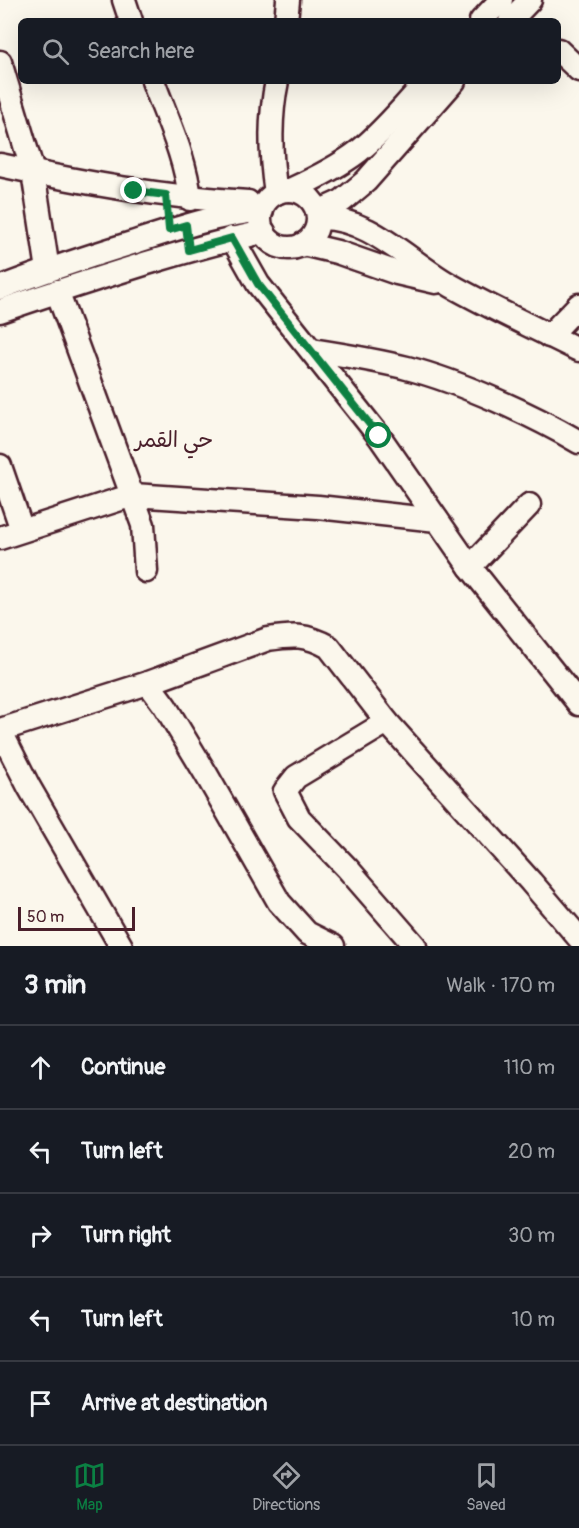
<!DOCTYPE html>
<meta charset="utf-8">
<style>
:root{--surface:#171b24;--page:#20242c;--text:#f1f3f6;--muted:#9ea1a6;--line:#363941;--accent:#0b8043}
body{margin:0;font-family:Pangolin,"Playpen Sans Arabic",sans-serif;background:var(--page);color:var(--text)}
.scale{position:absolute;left:18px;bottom:15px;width:117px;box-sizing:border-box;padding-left:6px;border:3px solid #4a1f2b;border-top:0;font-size:16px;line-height:21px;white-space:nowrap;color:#4a1f2b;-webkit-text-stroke:4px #fbf7ec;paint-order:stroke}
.stop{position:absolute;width:18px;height:18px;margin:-14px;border:4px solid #0b8043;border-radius:50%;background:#fff}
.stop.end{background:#0b8043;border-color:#fff;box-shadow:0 2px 6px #0008}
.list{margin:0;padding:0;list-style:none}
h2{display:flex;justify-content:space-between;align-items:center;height:78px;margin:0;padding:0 24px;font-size:26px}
h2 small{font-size:20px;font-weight:400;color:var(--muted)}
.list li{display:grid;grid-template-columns:39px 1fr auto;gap:18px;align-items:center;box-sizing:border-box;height:84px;padding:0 24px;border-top:2px solid var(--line)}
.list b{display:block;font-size:22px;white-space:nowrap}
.list em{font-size:20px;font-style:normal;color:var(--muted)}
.icon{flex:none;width:33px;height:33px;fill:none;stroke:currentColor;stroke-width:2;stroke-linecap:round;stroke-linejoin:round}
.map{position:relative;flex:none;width:579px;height:946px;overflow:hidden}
.search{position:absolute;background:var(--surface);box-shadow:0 6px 24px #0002;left:18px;right:18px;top:18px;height:66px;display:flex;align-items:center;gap:15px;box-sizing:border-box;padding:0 21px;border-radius:9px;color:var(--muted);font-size:22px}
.sheet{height:498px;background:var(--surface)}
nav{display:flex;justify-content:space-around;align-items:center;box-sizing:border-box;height:84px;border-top:2px solid var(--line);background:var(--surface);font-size:16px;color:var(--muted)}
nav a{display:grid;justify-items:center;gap:3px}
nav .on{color:var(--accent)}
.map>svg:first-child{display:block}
</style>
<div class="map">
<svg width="579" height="946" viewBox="0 0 579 946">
<rect width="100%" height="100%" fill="#fbf7ec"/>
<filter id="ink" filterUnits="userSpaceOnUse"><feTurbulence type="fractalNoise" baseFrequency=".0167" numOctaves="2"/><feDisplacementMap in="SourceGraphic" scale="12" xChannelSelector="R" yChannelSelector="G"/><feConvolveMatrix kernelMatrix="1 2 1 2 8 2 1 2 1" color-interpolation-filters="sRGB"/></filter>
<g filter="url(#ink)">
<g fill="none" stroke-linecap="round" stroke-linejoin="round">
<g stroke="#4a1f2b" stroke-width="27">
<g id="minor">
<path d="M124,0L131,21"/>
<path d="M286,21L288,0"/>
<path d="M481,21L501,0"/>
<path d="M510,21L530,0"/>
<path d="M558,50L579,70"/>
<path d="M0,62L33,172L48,270"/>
<path d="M153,81C167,119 186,158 190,199"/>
<path d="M0,165C84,183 162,197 248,202"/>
<path d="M290,190C314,179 338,167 359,151C384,131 405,105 427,81"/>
<circle cx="289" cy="219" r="29"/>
<path d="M276,193C270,155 269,119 277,81"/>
<path d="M318,212L342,201L366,181L454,81"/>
<path d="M319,218C369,216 411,264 452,286C493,309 537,329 579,350"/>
<path d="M232,238L258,284L379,436L470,567L579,704"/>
<path d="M303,244L337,252L397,273L436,282"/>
<path d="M0,288C43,271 87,257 132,243C175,229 216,215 262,210"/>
<path d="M57,291L143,525L146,571"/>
<path d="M0,311C48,294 96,279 144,264C184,252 223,240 264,232"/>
<path d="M549,336L579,305"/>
<path d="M312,350C344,355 376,360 407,368C461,382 531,414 579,442"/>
<path d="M0,466L22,530"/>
<path d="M0,538L133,495L318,507L437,520"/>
<path d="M470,567L529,505"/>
<path d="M148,683L165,706L206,774L279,902L307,933L333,946"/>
<path d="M387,722L296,777L285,791L299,818L348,869L415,946"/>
<path d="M0,730L148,683L268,639C293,635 306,634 329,647L387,722L531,882L579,938"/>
<path d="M0,730L29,787L121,946"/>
</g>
</g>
<use href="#minor" stroke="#fbf7ec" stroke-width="22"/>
</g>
</g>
<g fill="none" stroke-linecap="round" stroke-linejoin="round" filter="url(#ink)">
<path stroke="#0b8043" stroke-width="8" d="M134,191L166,195L169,230L186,225L189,250L232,238L258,284L379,436"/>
</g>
<g text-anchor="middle" stroke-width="4.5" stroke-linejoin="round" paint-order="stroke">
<g font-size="22" fill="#4a1f2b" stroke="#fbf7ec">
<text x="174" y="447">حي القمر</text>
</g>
</g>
</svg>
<div class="scale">50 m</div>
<div class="stop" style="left:379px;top:436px"></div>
<div class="stop end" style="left:134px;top:191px"></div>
<div class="search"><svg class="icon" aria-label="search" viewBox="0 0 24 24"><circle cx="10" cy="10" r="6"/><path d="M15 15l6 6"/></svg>Search here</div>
</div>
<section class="sheet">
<h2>3 min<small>Walk · 170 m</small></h2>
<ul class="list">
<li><svg class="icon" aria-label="ahead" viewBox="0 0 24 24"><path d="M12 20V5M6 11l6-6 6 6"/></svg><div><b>Continue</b></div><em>110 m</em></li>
<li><svg class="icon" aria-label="left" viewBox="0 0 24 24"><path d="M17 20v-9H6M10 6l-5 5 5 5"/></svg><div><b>Turn left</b></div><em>20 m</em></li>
<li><svg class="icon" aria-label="right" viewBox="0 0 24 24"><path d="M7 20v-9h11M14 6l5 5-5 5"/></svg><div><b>Turn right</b></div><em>30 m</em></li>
<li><svg class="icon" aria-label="left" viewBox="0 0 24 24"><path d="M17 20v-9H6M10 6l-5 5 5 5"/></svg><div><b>Turn left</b></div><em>10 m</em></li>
<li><svg class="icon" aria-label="arrive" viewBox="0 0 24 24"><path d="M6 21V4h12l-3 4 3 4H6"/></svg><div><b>Arrive at destination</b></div></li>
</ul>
</section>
<nav>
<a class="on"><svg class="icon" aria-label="map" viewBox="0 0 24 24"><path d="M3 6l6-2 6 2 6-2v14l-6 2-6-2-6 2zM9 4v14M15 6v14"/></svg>Map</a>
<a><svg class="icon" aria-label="directions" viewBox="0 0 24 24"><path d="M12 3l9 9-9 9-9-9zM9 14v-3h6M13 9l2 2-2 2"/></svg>Directions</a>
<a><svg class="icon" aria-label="saved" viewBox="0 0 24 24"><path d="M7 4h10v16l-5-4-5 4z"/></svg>Saved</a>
</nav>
